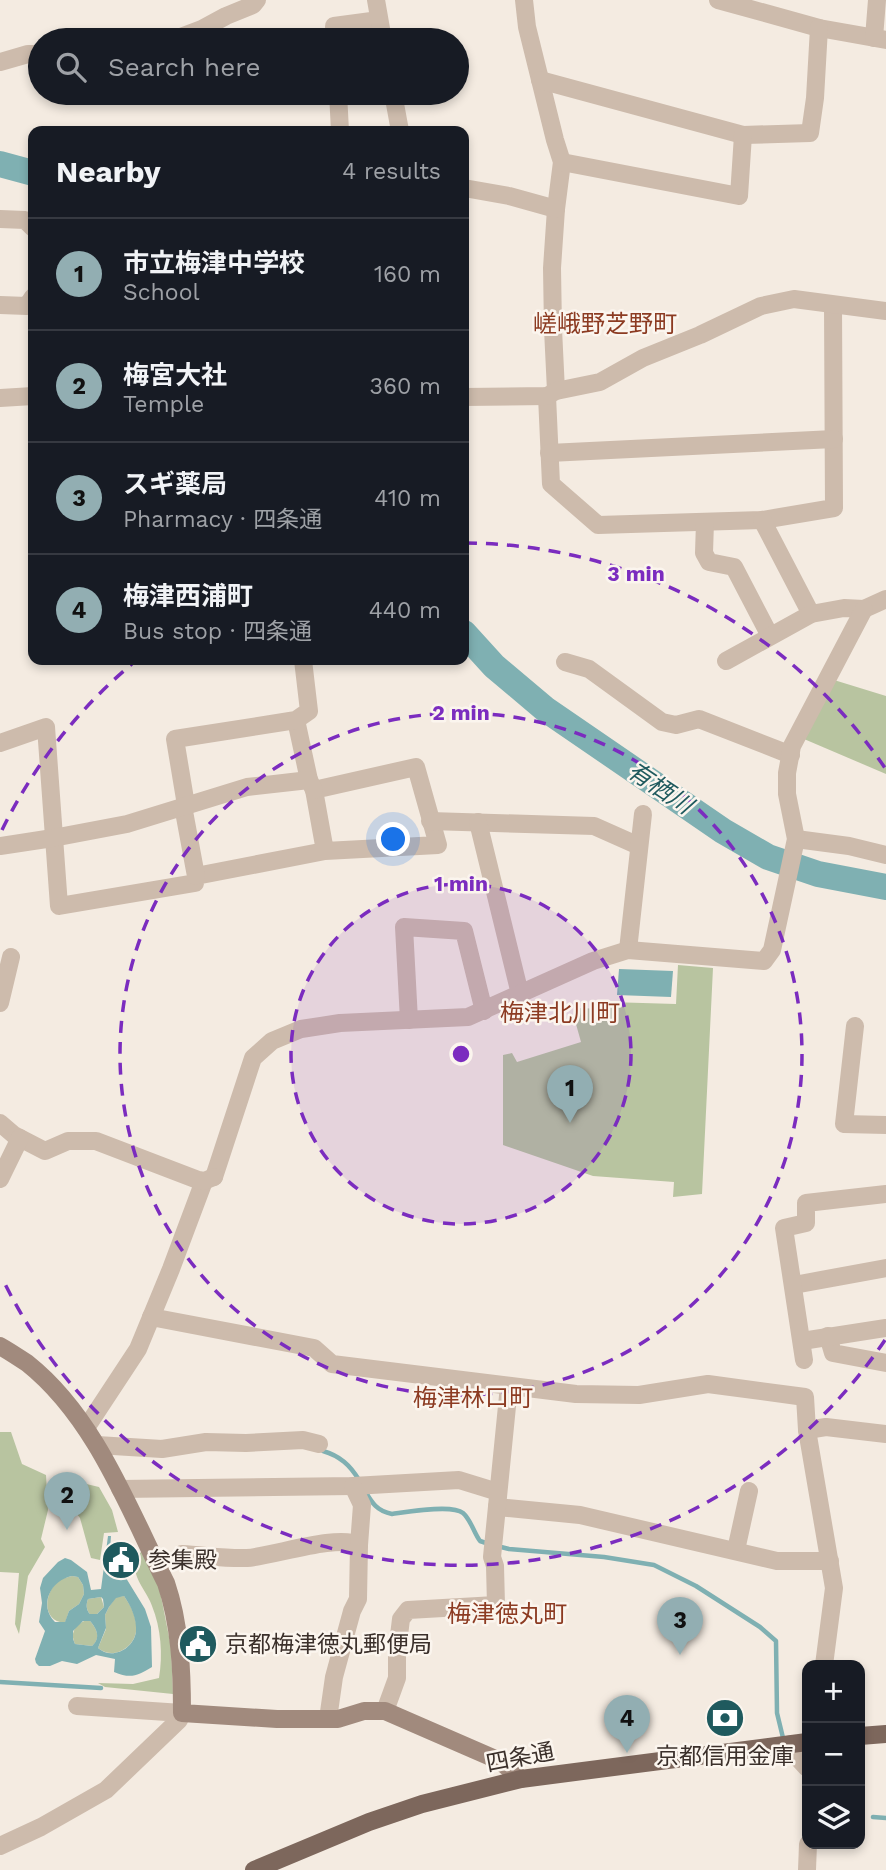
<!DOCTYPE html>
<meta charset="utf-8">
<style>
:root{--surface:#171b24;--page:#242831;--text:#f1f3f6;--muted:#9ea1a6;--line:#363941;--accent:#92aeb2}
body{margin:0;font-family:"Work Sans","Noto Sans JP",sans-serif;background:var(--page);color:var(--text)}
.controls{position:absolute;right:21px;bottom:21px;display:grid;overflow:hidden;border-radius:14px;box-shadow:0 4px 10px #0003}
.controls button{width:63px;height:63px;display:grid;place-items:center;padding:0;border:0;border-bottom:2px solid var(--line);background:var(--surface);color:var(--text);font:35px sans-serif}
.you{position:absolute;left:394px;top:840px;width:24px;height:24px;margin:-18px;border:5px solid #fff;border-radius:50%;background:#1a73e8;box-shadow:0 0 0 10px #1a73e833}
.badge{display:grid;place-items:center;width:46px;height:46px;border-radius:50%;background:var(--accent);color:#111;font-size:23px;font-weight:700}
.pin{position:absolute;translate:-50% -58px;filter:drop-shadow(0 2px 4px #0008)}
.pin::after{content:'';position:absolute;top:37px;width:24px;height:21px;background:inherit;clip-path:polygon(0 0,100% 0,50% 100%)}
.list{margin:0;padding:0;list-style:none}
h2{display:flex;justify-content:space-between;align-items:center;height:91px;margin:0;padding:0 28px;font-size:30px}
h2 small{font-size:23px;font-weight:400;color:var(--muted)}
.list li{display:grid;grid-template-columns:46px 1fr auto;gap:21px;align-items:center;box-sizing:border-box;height:112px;padding:0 28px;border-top:2px solid var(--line)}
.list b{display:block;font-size:26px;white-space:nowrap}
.list p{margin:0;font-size:23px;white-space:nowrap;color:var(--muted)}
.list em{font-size:23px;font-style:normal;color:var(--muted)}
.icon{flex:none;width:38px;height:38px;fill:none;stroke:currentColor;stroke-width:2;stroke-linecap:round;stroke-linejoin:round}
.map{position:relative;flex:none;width:886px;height:1870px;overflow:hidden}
.search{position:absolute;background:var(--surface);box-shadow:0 4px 10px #0003;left:28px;top:28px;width:441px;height:77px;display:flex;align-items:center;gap:18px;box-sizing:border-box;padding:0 24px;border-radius:38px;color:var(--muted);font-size:26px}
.panel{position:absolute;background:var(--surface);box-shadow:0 4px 10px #0003;left:28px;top:126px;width:441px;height:539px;border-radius:14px}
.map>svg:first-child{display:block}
</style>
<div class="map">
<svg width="886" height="1870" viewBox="0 0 886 1870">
<rect width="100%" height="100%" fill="#f4ebe1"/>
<g fill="#b8c4a0">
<path d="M834,680L886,696V774L804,739Z"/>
<path d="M678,965L713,968L702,1194L673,1197L674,1182L593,1176L503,1145V1055L512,1053L517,1062L581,1042L574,1017V1008L608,1009L609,1002L676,1004Z"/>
<path d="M0,1432H11L22,1464L46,1475L48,1510L41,1539L45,1547L28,1576L19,1634L15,1624L19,1573L0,1572Z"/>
<path d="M61,1478L99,1487L112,1510L118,1532L104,1533L100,1560L91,1558L80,1518L65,1498Z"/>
<path d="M142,1551L159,1586L171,1647L173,1694L105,1687L98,1683L133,1684L159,1678C163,1655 161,1628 152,1606C148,1593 134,1580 135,1565C135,1559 138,1555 142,1551Z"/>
<path d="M72,1576L78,1577L83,1585L84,1594L79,1604L69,1611L65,1623C40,1621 44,1590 61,1579C64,1578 69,1577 72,1576Z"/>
<path d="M124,1596C131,1606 138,1619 136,1632C133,1649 112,1660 98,1648L106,1629L105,1615L109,1607L116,1597Z"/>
<path d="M101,1597L104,1607L97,1614H90C86,1610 86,1604 88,1599Z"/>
<path d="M84,1621H90C97,1629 101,1638 92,1646L75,1644C70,1634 74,1626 84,1621Z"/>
</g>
<g fill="#7fb0b2" fill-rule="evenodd">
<path d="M619,969L673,971L671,997L617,995Z"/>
<path d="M108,1536H111L108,1574L126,1578L145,1609L151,1627L152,1667C137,1676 131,1679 114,1672L115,1659L96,1655L77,1664L62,1661L50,1666H39L36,1663L35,1659L45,1631L39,1622L42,1603L40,1588L43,1578L58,1562L65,1558L71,1560L87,1572L91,1590L101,1589ZM72,1576L78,1577L83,1585L84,1594L79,1604L69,1611L65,1622H55C38,1605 51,1580 72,1576ZM124,1596C131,1606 137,1619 136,1632C133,1650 111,1660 98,1648L106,1628L105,1615L109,1607L116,1598ZM101,1597L103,1599L104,1607L97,1614H90C86,1610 86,1604 88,1599ZM83,1621H90C97,1629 101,1638 92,1646L75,1644L73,1639V1631Z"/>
</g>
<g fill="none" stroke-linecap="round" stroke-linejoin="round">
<g stroke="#7fb0b2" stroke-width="4.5">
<path d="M323,1451C340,1456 350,1465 359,1480"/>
<path d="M365,1491C372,1503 377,1511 392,1514C407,1512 452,1504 463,1513C471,1520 474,1533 480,1541L489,1544"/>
<path d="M497,1546L509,1549L604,1557L654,1565L696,1586L760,1627L776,1641L777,1713L784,1742"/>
<path d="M0,1682L101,1688"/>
<path d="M873,1817L886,1818"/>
</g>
<g stroke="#7fb0b2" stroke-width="26">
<path d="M0,164L33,173"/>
<path d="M464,633L494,666L545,709L723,831L768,857L818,874L886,887"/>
</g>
<g stroke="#cdbbac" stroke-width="18">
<path d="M524,0L527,27L555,140L562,162L556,209L552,268L553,329L556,391"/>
<path d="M718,0L819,28L886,40"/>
<path d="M874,38L877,0"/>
<path d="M335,40L334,26L379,20"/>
<path d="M540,80L743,135L810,133L815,98L819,28"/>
<path d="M338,93L340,131"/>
<path d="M562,162L739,196L743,135"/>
<path d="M464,188L509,196L556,209"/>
<path d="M0,219L25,220L33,228"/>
<path d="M0,305L27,306L33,297"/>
<path d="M547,396L551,484L598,525L762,520L834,508L833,305"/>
<path d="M464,397L547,396L556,391L600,382L643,358L700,335L761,306L794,299L886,311"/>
<path d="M0,398L33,396"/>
<path d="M549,453L834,439"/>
<path d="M762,520L811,614"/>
<path d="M705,522L704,553L709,562L734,567L770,636"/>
<path d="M726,661L811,614L844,608L864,609L886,599"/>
<path d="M565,662L589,669L662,722L676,725L699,719L791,755"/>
<path d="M296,720L309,780"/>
<path d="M0,743L46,727L59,906L195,883L196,876L325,851L438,845L416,767L314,790L325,851"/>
<path d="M186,805L175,739L296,720L309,711L303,660"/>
<path d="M183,806L196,876"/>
<path d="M430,821L594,826L639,846"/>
<path d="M478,822L520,994"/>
<path d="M796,839L849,846L886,855"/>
<path d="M0,846L53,838L127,824L247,787L309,780L314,790"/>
<path d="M628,950L643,814"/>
<path d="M409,1020L404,927L464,931L484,1011"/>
<path d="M855,1026L844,1124L886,1125"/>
<path d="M214,1177L253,1058L272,1041L301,1029L340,1023L468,1017L593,961L628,950L764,961L772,950L796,839L787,794V773L792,746L864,609"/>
<path d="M794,1285L886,1268"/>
<path d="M151,1317L314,1348L332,1364L576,1394L639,1395L708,1384L805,1397L807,1430L834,1588L824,1665"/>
<path d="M828,1336L833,1353L886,1363"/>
<path d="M802,1341L886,1328"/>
<path d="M804,1360L784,1228L806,1223V1203L886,1194"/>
<path d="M86,1428L138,1349L171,1269L204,1181"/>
<path d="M807,1430L826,1427L886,1434"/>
<path d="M97,1445L162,1449L206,1442L246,1443L303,1440L319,1444"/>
<path d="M120,1489L353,1486L459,1480L498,1492"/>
<path d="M497,1507L580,1515L777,1561H830"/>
<path d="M736,1550L749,1491"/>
<path d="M182,1554C203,1555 226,1559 247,1558C274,1556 337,1534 359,1545"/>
<path d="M385,1711L397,1678V1652L401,1619L408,1610L496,1605L495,1566L492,1557L509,1386"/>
<path d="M328,1719L334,1677L352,1611L358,1599L359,1545L362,1505L353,1486"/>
<path d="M791,1744L796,1756L807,1768"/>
<path d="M0,1846L41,1827L106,1790L179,1720L182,1713L77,1706"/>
<path d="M807,1870L808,1844"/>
</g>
<g stroke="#cdbbac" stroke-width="18">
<path d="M376,0L383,40"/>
<path d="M173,40L202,29L226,16L253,5L257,0"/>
<path d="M0,62L28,54H40"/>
<path d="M393,93L400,131"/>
<path d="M0,1003L11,957"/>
<path d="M0,1123L14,1135L45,1151L68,1141H96L198,1180L204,1181L214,1177"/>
<path d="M0,1179L20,1138"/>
</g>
<path stroke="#a18a7d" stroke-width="18" d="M0,1346C9,1351 18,1357 27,1363C95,1417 128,1507 166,1583C180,1624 182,1670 182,1713L277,1719H338L364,1711H385L500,1761L521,1779"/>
<g stroke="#7d675c" stroke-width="18">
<path d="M860,1736L886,1734"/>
<path d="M254,1870L369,1822L422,1804L521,1779L807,1742"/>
</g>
</g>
<circle cx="461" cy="1054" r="170" fill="#7b2cbf" fill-opacity=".12"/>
<g fill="none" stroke="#7b2cbf" stroke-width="3.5" stroke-dasharray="12 9">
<circle cx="461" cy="1054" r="170"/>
<circle cx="461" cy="1054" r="341"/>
<path d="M885 1340A511 511 0 0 1 2 1278M2 830A511 511 0 0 1 133 663M465 543A511 511 0 0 1 885 768"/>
</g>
<defs>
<g id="civic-disc" transform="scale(2.0125)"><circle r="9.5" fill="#1f5a5e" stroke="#fbf5ee"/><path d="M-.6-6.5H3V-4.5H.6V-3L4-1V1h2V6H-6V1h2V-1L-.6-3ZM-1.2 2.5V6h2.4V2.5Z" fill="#fff"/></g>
<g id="bank-disc" transform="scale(2.0125)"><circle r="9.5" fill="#1f5a5e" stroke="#fbf5ee"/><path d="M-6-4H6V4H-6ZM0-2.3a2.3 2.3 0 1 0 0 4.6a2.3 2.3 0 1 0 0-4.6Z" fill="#fff"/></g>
</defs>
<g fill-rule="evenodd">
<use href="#civic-disc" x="121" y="1560"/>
<use href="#civic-disc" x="198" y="1644"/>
<use href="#bank-disc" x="725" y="1718"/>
</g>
<g text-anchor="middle" stroke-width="5" stroke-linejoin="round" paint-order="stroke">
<g font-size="23" fill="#3b302b" stroke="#fbf5ee" text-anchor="start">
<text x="148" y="1568">参集殿</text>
<text x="225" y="1652">京都梅津徳丸郵便局</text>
<text x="725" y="1764" text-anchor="middle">京都信用金庫</text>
</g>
<g font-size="23" fill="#3b302b" stroke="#fbf5ee">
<text transform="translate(520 1757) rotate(-11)" y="8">四条通</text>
</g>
<g font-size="24" fill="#8c3b22" stroke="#fbf5ee">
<text x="605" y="332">嵯峨野芝野町</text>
<text x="560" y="1021">梅津北川町</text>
<text x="473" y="1406">梅津林口町</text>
<text x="507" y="1622">梅津徳丸町</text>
</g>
<g font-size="24" font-style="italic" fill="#1f5a5e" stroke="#fbf5ee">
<text transform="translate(660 788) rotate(34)" y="8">有栖川</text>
</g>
</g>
<circle cx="461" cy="1054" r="10" fill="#7b2cbf" stroke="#fbf5ee" stroke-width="3.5"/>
<g font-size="21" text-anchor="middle" font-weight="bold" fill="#7b2cbf" stroke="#fbf5ee" stroke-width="5" stroke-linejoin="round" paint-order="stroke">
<text x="636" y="581">3 min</text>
<text x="461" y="720">2 min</text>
<text x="461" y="891">1 min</text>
</g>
</svg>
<div class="controls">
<button>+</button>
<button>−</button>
<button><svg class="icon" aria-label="layers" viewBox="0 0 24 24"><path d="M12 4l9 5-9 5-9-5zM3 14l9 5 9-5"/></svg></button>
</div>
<div class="you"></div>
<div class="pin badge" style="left:570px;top:1123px">1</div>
<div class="pin badge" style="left:67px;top:1530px">2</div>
<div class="pin badge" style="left:680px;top:1655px">3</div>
<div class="pin badge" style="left:627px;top:1753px">4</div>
<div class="search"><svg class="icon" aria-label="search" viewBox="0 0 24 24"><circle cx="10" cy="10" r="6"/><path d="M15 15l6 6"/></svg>Search here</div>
<section class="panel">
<h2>Nearby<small>4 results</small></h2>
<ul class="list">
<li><span class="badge">1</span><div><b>市立梅津中学校</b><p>School</p></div><em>160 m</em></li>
<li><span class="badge">2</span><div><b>梅宮大社</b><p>Temple</p></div><em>360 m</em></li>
<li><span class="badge">3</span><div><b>スギ薬局</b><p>Pharmacy · 四条通</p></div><em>410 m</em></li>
<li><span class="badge">4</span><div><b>梅津西浦町</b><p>Bus stop · 四条通</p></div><em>440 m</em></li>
</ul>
</section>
</div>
